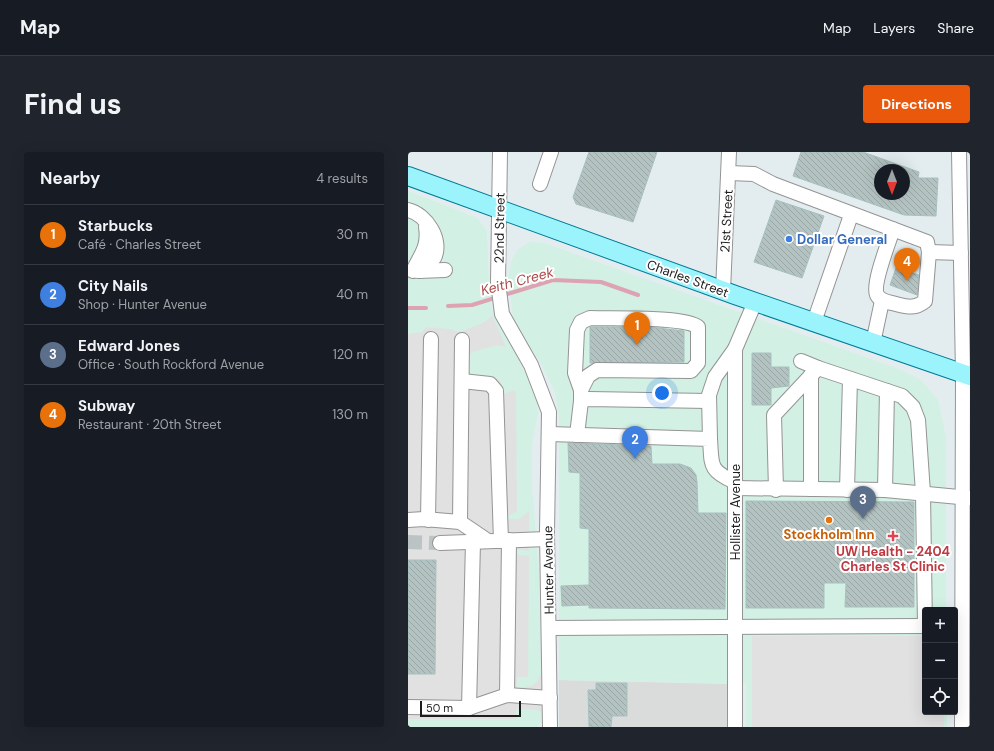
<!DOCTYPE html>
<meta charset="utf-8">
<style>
:root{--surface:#171b24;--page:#20242c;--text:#f1f3f6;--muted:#9ea1a6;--line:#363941;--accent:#ea580c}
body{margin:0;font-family:"DM Sans",sans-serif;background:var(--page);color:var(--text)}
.controls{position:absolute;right:12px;bottom:12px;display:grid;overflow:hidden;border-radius:4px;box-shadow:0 4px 16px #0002}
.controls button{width:36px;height:36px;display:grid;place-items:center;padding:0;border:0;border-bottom:1px solid var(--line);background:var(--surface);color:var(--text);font:20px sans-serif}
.compass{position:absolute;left:466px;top:12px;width:36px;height:36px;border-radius:50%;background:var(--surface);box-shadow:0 4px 16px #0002;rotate:180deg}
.scale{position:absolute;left:12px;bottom:10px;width:101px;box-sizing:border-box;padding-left:4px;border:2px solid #1d1d1d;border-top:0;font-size:11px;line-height:14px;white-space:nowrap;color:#1d1d1d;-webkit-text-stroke:3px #fff;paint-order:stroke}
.you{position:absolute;left:254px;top:241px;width:14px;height:14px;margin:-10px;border:3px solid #fff;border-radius:50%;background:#1a73e8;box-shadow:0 0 0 6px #1a73e833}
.badge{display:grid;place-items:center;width:26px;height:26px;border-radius:50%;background:var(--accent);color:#fff;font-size:13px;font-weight:700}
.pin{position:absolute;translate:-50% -33px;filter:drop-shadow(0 1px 2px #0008)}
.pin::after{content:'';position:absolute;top:21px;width:14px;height:12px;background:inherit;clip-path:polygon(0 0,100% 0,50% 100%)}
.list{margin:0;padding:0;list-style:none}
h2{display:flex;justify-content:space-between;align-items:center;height:52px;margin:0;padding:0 16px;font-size:17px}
h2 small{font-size:13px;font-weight:400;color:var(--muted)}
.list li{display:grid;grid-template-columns:26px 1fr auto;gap:12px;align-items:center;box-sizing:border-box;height:60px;padding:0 16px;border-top:1px solid var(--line)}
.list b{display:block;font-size:15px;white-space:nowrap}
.list p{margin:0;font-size:13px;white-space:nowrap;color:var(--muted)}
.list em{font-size:13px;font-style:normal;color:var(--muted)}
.icon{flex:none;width:22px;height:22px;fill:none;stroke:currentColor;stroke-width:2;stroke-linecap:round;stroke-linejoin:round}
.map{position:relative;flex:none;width:562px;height:575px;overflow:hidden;border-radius:4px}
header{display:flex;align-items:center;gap:24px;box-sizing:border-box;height:56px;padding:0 20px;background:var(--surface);border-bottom:1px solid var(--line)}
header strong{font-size:19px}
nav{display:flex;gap:22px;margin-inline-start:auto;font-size:14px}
.intro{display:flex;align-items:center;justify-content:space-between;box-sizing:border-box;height:96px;padding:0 24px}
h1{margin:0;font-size:28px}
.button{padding:10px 18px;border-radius:4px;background:var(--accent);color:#fff;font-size:14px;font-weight:700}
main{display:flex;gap:24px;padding:0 24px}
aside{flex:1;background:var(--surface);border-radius:4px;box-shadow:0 4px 16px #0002}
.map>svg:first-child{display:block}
</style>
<header>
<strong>Map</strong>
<nav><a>Map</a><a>Layers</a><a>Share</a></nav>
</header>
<div class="intro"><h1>Find us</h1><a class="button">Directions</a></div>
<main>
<aside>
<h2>Nearby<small>4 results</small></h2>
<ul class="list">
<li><span class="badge" style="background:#e8710a">1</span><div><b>Starbucks</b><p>Café · Charles Street</p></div><em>30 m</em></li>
<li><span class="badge" style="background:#3f7fe0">2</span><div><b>City Nails</b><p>Shop · Hunter Avenue</p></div><em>40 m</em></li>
<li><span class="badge" style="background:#5c6f8a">3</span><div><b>Edward Jones</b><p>Office · South Rockford Avenue</p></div><em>120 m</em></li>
<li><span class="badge" style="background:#e8710a">4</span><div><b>Subway</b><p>Restaurant · 20th Street</p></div><em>130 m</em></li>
</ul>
</aside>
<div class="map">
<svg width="562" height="575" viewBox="0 0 562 575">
<defs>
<pattern id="building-back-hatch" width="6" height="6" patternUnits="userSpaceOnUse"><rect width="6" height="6" fill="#b3c3c2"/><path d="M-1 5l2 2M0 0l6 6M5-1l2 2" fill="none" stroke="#9aa7a6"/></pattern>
</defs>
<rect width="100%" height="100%" fill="#e3edef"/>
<path fill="#dadcdb" d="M151,528L320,532V575H151Z"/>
<g fill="#d2f0e3">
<path d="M0,39L69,66L79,79L81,131L84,158L121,228L129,249L130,261L124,293V336L131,422L134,568L129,575H0Z"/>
<path d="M122,90L136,91L491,217L513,228L519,235L530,248L538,285V458H517V560H539V575H338V532L151,528V264L147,240L133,211L114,184L105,164L100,125L103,110L109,98Z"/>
</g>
<g fill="#e1e1e1">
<path d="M84,163L98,195L89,193L64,200L61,205L60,214L62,221L67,225L81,224L88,226L93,230L96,242L106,238L108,240L109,359L99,365L100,367H111L121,359V399L109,397L108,403L121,404L120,525H109V536L123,534L129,530L133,522V561L131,558L111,557L108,558V567H0V182L14,180L18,175L41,177L51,180L70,173L78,169Z"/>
<path d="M344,484H517V560H536V575H344Z"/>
</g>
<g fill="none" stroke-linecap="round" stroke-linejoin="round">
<g stroke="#dda3b2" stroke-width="4">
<path d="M40,154L64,153L145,128L193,130L230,143"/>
<path d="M0,156H18"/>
</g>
</g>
<g fill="url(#building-back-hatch)" stroke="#a6c0bf" fill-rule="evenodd">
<path d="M181,0H249L225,70L168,52L165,45Z"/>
<path d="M393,0H455L511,20L510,26H530L528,64L496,63L385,24ZM472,18H496V42H472Z"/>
<path d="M368,48L416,64L394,126L346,110Z"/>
<path d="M488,116L511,123L509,143L482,133Z"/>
<path d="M182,175H241L276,179V210L182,211Z"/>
<path d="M344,201H363V215H381V234L363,236V253H344Z"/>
<path d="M160,291L243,294L244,312H272L283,316L288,323L289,330L290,361H318L317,457L181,456V453L154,454L153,434L181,433V377L172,376V321L161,320Z"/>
<path d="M338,349L506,350V455H437L438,431H416V456H338Z"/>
<path d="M0,408H28L27,522H0Z"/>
<path d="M188,531H219V564H204L203,575H181L180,538H188Z"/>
</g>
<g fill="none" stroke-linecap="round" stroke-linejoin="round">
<path stroke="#bbc3c5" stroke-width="14" stroke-dasharray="14 7" stroke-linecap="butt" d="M0,390L32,391"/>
<g stroke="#949494" stroke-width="16">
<g id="minor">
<path d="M92,0L90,130L94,162L123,213L141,260L139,380L142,575"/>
<path d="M551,0L555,222L554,575"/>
<path d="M321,21L346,22L365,32L519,90L521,100L517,149C507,157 500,155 488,152C481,150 473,150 469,143C464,132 481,90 485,77"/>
<path d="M132,32L143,0"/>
<path d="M0,58C18,62 35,88 26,106C23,111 17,115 12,119"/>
<path d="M521,100L553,101"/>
<path d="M5,119C13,102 21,95 18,75"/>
<path d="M10,119L37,118"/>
<path d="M315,139L321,0"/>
<path d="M406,170L443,63"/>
<path d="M465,191L474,149"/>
<path d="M393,209L410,216"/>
<path d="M403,223V337"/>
<path d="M54,229L82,232L88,239L93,389"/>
<path d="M173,249V238L167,221L169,178L173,170L182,166C203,167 276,164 290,175V211L283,219L189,218L180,224L173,238"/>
<path d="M141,282L302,287C304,313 300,318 327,330"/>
<path d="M169,283L173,249L180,247L301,249"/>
<path d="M302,287L301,243L307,225L327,197"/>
<path d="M327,336L477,338L562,346"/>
<path d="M368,338L366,263L410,216L494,244L505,255L510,268L515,341L517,474"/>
<path d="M439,338L442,227"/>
<path d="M477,338L479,239"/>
<path d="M0,368L16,367L52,370L80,389"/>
<path d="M20,368L23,187"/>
<path d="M52,370L54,188"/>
<path d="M32,391L139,387"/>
<path d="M141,476L517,474"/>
<path d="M99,543L101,388"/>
<path d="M0,555L61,556L99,543L142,546"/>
<path d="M61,556L65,390"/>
<path d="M327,575V197L347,150"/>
</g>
</g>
<g stroke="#007b97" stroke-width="20">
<path id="major" d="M0,24L327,143L562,224"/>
</g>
<use href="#minor" stroke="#fff" stroke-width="14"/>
<use href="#major" stroke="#9bf4fc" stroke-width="18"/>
</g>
<circle fill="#3f7fe0" stroke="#fff" stroke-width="1.5" cx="381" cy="87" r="4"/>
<circle fill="#e8710a" stroke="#fff" stroke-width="1.5" cx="421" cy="368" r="4"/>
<path fill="#e0444e" stroke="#fff" stroke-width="1.5" d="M483 378h4v4h4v4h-4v4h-4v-4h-4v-4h4z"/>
<g text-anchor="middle" stroke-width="4" stroke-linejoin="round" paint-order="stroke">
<g font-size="13" fill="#1d1d1d" stroke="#fff">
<text transform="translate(318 69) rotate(-87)" y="5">21st Street</text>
<text transform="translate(91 76) rotate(-89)" y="5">22nd Street</text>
<text transform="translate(280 126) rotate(20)" y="5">Charles Street</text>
<text transform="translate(327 360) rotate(-90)" y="5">Hollister Avenue</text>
<text transform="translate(140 418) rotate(-91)" y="5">Hunter Avenue</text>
</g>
<g font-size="13" font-weight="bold" fill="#366cbe" stroke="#fff" text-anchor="start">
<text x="389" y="92">Dollar General</text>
</g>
<g font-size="13" font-weight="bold" fill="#c56008" stroke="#fff">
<text x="421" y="387">Stockholm Inn</text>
</g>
<g font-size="13" font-weight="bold" fill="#be3a42" stroke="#fff">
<text x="485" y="404">UW Health - 2404<tspan x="485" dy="15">Charles St Clinic</tspan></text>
</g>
<g font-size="14" font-style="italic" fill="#ad4b4a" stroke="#fff">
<text transform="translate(109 129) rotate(-15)" y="5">Keith Creek</text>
</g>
</g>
</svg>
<div class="controls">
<button>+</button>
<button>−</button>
<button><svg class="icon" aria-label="locate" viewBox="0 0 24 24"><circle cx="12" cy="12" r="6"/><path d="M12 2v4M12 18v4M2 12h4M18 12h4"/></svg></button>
</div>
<svg class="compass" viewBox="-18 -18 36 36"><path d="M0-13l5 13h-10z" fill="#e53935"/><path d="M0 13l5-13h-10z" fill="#9ea1a6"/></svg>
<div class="scale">50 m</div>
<div class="you"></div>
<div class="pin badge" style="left:229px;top:193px;background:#e8710a">1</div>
<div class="pin badge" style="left:227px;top:307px;background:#3f7fe0">2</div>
<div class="pin badge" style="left:455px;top:367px;background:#5c6f8a">3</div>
<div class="pin badge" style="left:499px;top:129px;background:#e8710a">4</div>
</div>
</main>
